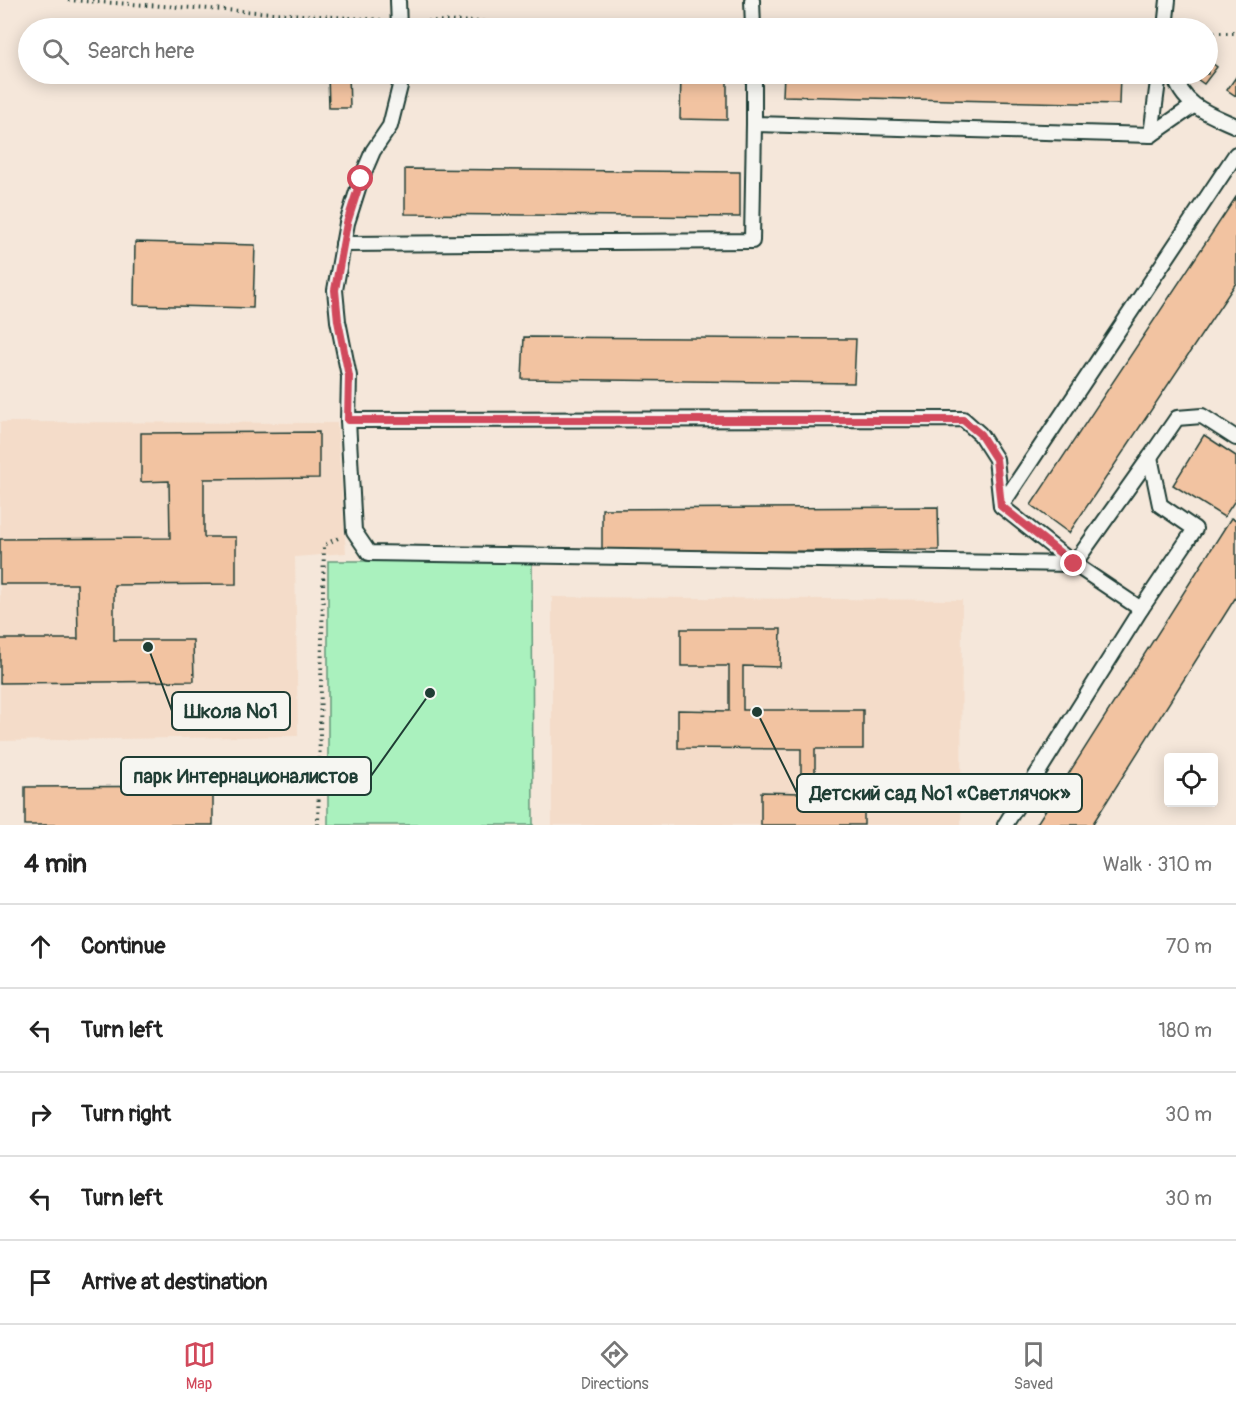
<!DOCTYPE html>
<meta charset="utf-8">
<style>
:root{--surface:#fff;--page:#f6f6f6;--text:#222;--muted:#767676;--line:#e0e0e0;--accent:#d1495b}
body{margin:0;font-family:Pangolin,sans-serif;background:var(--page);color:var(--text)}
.controls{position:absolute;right:18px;bottom:18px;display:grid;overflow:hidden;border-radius:6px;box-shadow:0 3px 15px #0003}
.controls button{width:54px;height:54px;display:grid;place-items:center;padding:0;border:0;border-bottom:2px solid var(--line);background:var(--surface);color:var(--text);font:30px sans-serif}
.stop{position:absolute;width:18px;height:18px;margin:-14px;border:4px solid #d1495b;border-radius:50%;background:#fff}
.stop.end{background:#d1495b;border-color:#fff;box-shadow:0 2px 6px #0008}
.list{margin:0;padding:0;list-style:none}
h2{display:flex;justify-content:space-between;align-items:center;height:78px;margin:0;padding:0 24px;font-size:26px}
h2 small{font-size:20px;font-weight:400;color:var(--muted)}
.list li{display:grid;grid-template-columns:39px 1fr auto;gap:18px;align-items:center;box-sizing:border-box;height:84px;padding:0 24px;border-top:2px solid var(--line)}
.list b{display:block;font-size:22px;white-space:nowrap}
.list em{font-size:20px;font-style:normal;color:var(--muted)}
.icon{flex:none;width:33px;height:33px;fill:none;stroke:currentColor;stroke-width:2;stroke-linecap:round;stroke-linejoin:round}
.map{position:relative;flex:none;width:1236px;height:825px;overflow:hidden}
.search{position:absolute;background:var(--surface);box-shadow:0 3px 15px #0003;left:18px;right:18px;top:18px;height:66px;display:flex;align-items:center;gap:15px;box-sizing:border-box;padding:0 21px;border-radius:33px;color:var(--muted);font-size:22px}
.sheet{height:498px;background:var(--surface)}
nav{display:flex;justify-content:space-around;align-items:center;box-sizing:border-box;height:84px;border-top:2px solid var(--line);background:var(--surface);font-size:16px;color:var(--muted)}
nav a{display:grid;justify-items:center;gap:3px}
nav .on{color:var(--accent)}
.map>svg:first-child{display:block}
</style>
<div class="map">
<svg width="1236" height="825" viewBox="0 0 1236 825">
<rect width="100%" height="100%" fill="#f5e7da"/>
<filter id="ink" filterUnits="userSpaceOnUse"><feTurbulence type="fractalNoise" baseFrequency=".0167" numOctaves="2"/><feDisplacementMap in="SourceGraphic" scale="12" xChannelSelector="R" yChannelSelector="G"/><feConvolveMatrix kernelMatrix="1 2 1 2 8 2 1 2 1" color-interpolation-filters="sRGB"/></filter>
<g filter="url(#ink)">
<g fill="#f4dcc9">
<path d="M0,422L337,423L346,553L295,557L298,736L0,741Z"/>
<path d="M552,597L962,600L961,825H552Z"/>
</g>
<path fill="#aaf1be" stroke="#649779" stroke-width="1.5" d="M328,561H532L533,825H328Z"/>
<g fill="#f2c3a1" stroke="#1f3d34" stroke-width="1.5">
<path d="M1208,60L1217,67L1204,84L1190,74H1208Z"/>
<path d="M328,74H349L350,108H329Z"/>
<path d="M681,74H727V120L680,119Z"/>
<path d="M784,74H1120L1119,104L783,96Z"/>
<path d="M1236,77V96L1227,90Z"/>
<path d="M405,169L740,172V217L405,214Z"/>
<path d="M1236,197V283L1069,533L1031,505Z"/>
<path d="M135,242L255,245L253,308L134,305Z"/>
<path d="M524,337L856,339L854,383L522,379Z"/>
<path d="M319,432V478L204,479V537H236V584L114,585V640H193L194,681L0,683V639H78L77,584H0V539L170,538L169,481L141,482V433Z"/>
<path d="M1204,435L1236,456V499L1224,517L1173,485Z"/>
<path d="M938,507L939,550L602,553V509Z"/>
<path d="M1231,518L1236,521V597L1092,825H1036Z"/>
<path d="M681,629H781L780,667L743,666V710H863V749H815V793L864,794V825H761V792L801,793V749L678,748V710L729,711V666H681Z"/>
<path d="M213,786V825H25V787Z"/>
</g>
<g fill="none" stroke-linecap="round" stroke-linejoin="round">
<g stroke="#1f3d34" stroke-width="18">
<g id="lane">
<path d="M398,0L399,28"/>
<path d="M752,0L753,28"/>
<path d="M1165,28L1168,0"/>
<path d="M400,74V86L390,126L373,151L361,179L347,223L335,290L338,321L349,376L348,420L354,531L369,553L1074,564L1141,609"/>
<path d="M754,74V124L1151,135L1193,106"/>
<path d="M1174,74C1182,106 1209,114 1236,126"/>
<path d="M1151,135L1159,74"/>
<path d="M343,244L752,241L754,124"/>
<path d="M348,420L963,419L980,434L996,459L1001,506L1074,564L1150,457L1160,505L1195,529L1141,609L1005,825"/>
<path d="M1150,457L1177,418L1202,416L1236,438"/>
<path d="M1001,506L1236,154"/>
</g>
</g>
<g stroke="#1f3d34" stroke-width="4" stroke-dasharray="1.5 4.5" stroke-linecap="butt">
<path d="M68,0L382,20"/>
<path d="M416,21L735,25"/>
<path d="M770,25L941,28"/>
<path d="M1208,33H1236"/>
<path d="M318,825L324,545L340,537"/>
</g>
<use href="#lane" stroke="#f6f6f2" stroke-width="14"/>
</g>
</g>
<g fill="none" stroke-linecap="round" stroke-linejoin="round" filter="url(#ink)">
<path stroke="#d1495b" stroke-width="8" d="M361,179L347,223L335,290L338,321L349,376L348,420H963L980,434L996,459L1001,506L1074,564"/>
</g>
<path fill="none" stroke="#1f3d34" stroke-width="2" d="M148 647L172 711M430 693L371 776M757 712L797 793"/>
<g fill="#1f3d34" stroke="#f6f6f2" stroke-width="2">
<circle cx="148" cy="647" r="6"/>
<circle cx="430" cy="693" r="6"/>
<circle cx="757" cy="712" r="6"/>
</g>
<g fill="#f6f6f2" stroke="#1f3d34" stroke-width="2">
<rect x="172" y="692" width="118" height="38" rx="6"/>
<rect x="121" y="757" width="250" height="38" rx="6"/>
<rect x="797" y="774" width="285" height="38" rx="6"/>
</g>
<g font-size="20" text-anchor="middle" font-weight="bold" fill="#1f3d34">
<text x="231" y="718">Школа №1</text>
<text x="246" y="783">парк Интернационалистов</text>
<text x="940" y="800">Детский сад №1 «Светлячок»</text>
</g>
</svg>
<div class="controls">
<button><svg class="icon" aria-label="locate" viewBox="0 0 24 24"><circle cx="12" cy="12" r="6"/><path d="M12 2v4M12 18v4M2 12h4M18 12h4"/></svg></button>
</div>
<div class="stop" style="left:361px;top:179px"></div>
<div class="stop end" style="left:1074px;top:564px"></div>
<div class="search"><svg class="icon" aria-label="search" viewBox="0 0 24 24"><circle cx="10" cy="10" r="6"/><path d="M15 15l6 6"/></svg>Search here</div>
</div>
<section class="sheet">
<h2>4 min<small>Walk · 310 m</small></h2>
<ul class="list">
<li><svg class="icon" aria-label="ahead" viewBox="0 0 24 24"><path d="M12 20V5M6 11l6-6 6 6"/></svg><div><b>Continue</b></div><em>70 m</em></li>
<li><svg class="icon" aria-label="left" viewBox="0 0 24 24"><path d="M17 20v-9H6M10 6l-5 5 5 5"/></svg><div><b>Turn left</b></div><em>180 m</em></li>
<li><svg class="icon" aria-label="right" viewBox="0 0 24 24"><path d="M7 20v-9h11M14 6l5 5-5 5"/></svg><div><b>Turn right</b></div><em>30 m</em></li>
<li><svg class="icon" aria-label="left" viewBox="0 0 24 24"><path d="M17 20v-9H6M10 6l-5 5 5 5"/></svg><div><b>Turn left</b></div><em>30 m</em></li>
<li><svg class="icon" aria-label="arrive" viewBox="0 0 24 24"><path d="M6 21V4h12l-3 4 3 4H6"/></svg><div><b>Arrive at destination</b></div></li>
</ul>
</section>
<nav>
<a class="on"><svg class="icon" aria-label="map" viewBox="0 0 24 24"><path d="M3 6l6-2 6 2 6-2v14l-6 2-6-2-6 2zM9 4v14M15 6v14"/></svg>Map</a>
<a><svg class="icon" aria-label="directions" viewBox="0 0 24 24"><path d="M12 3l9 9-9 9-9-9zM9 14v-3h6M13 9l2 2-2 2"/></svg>Directions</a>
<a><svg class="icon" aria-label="saved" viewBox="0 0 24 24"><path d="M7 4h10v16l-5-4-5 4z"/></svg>Saved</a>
</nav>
